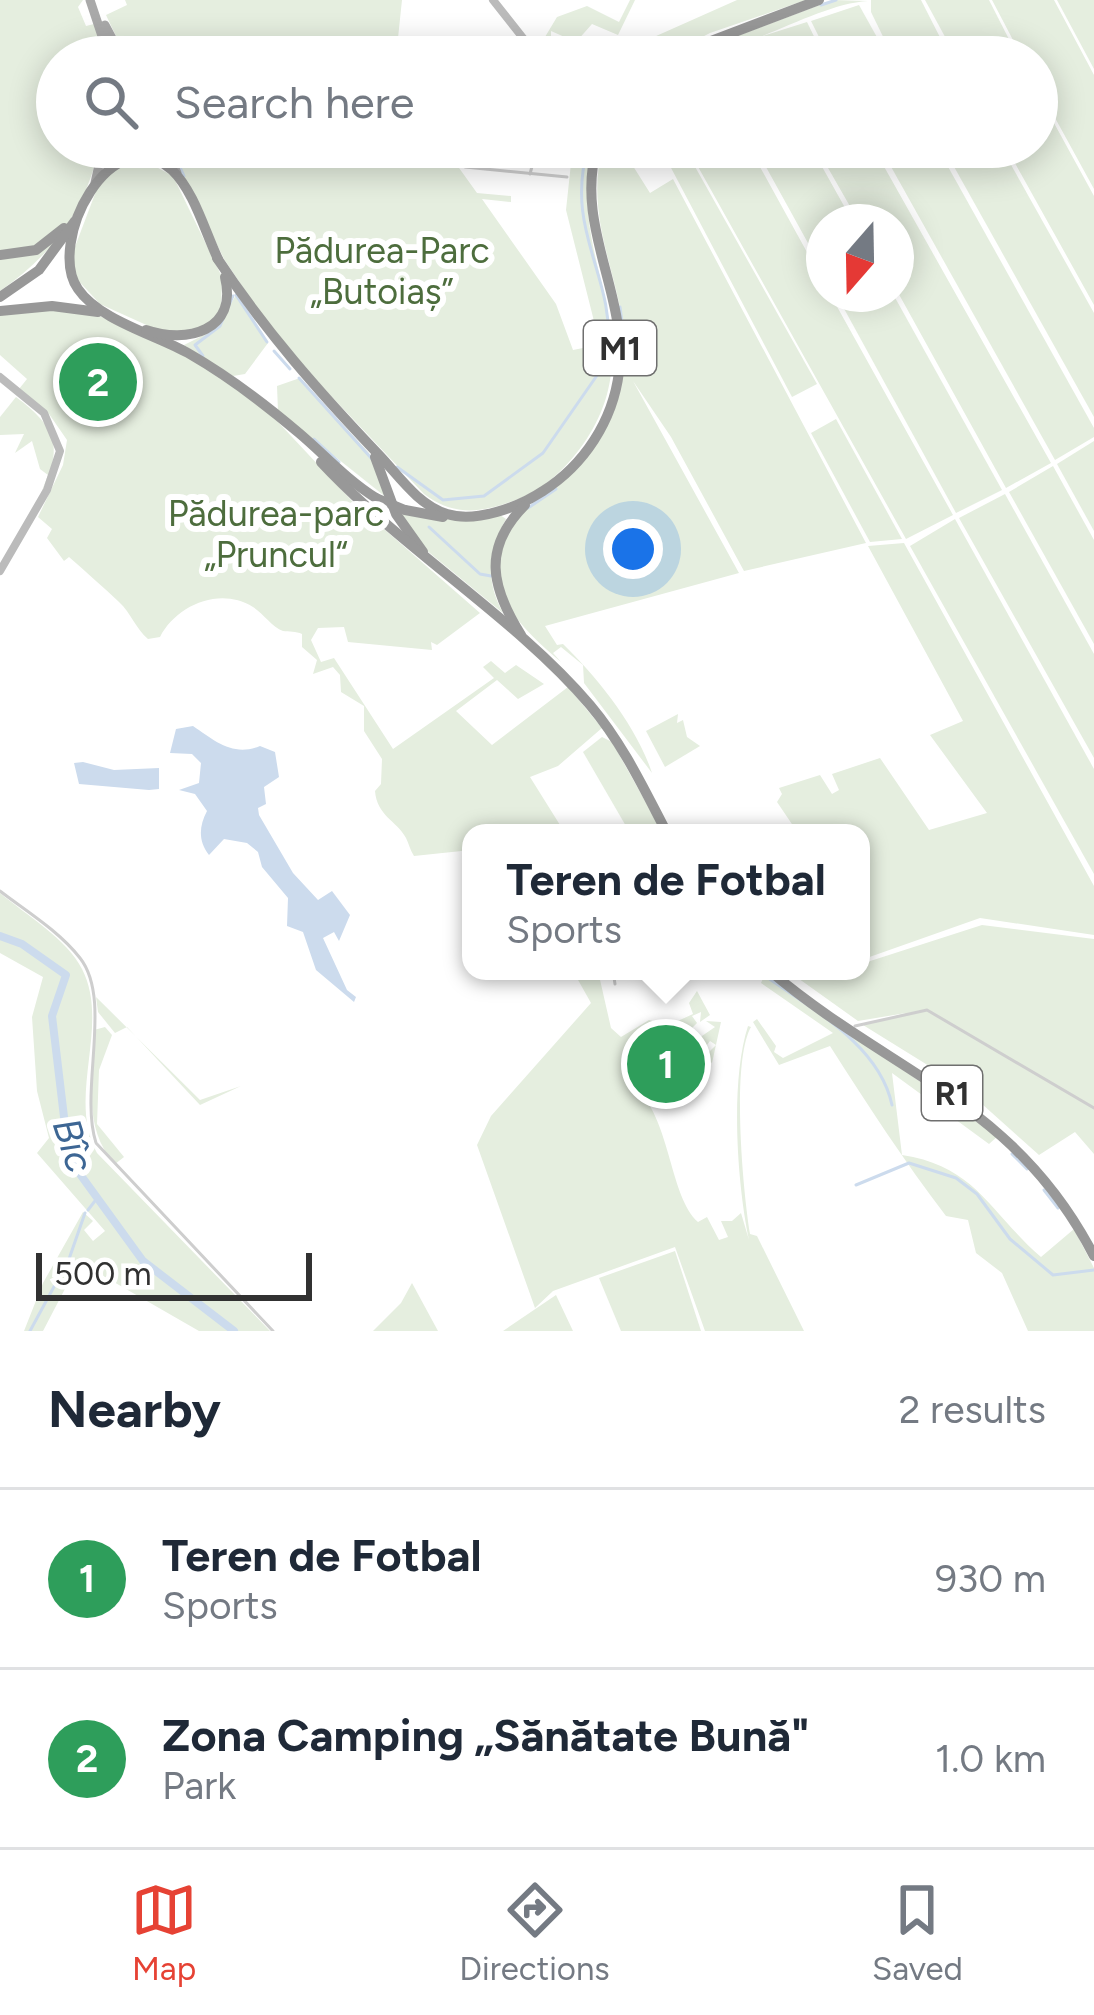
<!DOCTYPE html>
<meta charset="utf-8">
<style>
:root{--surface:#fff;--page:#f6f6f7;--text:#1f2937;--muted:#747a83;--line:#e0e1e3;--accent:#e64234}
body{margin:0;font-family:Figtree,sans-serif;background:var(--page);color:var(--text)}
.compass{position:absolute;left:806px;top:204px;width:108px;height:108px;border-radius:50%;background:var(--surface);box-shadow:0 6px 30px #0003;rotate:200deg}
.scale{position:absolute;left:36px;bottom:30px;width:276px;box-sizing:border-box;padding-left:12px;border:6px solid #313131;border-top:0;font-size:33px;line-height:42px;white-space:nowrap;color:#313131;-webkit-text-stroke:9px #fff;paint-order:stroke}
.you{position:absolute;left:633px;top:549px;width:42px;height:42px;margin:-30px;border:9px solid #fff;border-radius:50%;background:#1a73e8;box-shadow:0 0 0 18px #1a73e833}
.badge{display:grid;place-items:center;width:78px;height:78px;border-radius:50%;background:var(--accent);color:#fff;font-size:39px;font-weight:700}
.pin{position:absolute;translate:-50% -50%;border:6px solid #fff;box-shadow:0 3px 12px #0006}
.popup{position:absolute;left:462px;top:824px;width:408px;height:156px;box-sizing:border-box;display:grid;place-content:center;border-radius:24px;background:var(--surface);filter:drop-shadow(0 3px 9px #0005);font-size:39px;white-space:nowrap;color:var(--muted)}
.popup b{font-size:45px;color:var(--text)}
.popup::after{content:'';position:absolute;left:50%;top:100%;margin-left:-24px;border:24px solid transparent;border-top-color:var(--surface)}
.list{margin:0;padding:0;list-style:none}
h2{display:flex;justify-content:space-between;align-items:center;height:156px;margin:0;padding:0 48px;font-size:51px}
h2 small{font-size:39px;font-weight:400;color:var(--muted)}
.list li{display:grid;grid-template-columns:78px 1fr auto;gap:36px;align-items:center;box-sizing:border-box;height:180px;padding:0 48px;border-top:3px solid var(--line)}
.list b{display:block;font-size:45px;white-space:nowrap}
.list p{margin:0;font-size:39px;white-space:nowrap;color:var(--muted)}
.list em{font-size:39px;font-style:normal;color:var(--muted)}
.icon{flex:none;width:66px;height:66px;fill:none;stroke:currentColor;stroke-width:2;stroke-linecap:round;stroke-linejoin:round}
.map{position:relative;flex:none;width:1094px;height:1331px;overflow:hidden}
.search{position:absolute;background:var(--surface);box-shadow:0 6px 30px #0003;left:36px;right:36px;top:36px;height:132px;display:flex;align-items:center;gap:30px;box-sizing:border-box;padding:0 42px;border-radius:66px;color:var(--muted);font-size:45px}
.sheet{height:516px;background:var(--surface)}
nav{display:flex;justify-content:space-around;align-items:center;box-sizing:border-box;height:168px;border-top:3px solid var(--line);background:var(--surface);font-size:33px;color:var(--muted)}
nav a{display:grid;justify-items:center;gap:6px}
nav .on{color:var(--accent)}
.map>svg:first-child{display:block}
</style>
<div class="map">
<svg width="1094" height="1331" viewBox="0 0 1094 1331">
<rect width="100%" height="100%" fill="#fff"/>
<g fill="#e5eedf">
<path d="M0,0H83L78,7L86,26L94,24L105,57H57V147H99C86,210 52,255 0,291Z"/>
<path d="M125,0H402L396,57H126L106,15L127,5Z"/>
<path d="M630,0H635L618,35L592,24L576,42L551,31V41L545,37L557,17L587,6L619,22Z"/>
<path d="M737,0H806L710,33L663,57H609Z"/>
<path d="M833,0L868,1C814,4 741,57 681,57Z"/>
<path d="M871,0H921L950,57H893L871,12Z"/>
<path d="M925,0H989L1018,57H956Z"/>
<path d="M992,0H1054L1094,75V189L1037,85V57H1022Z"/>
<path d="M1057,0H1094V69Z"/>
<path d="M859,5L888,57H829L811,21Z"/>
<path d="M807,22L824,57H765L760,37Z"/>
<path d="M1037,92L1094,196V305L1006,147H1037Z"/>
<path d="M170,147H444L477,193L511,196V202L482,199L556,304L573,350L588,347L598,337L566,210L572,154L581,156L583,147H593C564,254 654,337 586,440C569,465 547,488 518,499C481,513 455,517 424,494L279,341L224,259Z"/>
<path d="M603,147H621L650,193L673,179L866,543L744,571L671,437L633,381L739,573L545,626L557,645L563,644C597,677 636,725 652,773L584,683L583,665L561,647L553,653L561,662C527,633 487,598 500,548C509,515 539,502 562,483C576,470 618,400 622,381C639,302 579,231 603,147Z"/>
<path d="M660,147H684L817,384L792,397Z"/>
<path d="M687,147H749L824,283V294H830L953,515L906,539Z"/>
<path d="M755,147H811L853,222H824V272Z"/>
<path d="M816,147H873L1051,463L1006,488L896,289V222H859Z"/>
<path d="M880,147H937L1094,428V437L1055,460Z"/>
<path d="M943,147H1001L1094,313V417Z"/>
<path d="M145,161L173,176L222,277L221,310L204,328L164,333L100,304L75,277L73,252L98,186L117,166Z"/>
<path d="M836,294H893L1002,490L956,513Z"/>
<path d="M236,295L268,343L245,374L233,376L184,345L216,329Z"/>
<path d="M25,311H82L118,322L196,361L263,406L352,501L480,613L437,645L431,642L432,650L348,642L344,627L318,628L311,640L321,662L334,658L393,749L494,678L483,667L491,661L505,673L516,665L544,684L518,699L497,680L456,711L492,745L568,687L602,728L558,766L530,777L565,833H471V850L414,856C410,850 409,844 406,838C396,820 377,816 375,791L381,784L382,759L364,731V706L341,692L340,675L333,667L313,674L317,660L302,647V634C296,631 289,632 283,631C272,627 263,613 253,607C219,586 176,606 160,637L148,639C136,629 131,613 119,602C103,587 85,571 69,557L64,561L47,538L52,529L38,517L63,465L67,440L49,414L19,389L27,379L0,355V315Z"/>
<path d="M300,378L369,453L387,498L278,411L277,386Z"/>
<path d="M16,397C59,429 63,449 40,496L48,475L40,469L32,441L15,453L24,434L0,435V417Z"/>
<path d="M836,419L902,539L870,542L811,433Z"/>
<path d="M1094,441V531L1057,464Z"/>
<path d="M1053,466L1094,540V644L1009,492Z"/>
<path d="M1005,494L1094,654V758L959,518Z"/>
<path d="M396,509L433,519L500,515L506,519C488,551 485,580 503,613L420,545Z"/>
<path d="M955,519L1094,769V874L910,546Z"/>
<path d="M904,543L1094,886V935L980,918L861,960V833H798L777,802L782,794L779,788L820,775L832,794L839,790L832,774L880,758L929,830L987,813L930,735L963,721L868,546Z"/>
<path d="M678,714L677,723L683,720L687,737L700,746L665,767L646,731Z"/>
<path d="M602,737L612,742L663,833H630L583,752Z"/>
<path d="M0,893C26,915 67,939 82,969C111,1025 66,1097 97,1153L270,1331H199L79,1262L43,1331H24L43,1283L83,1212L93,1221L84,1230L93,1241L105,1231L37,1153L49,1138L37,1091L32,1017L43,977L0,953Z"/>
<path d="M982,925L1094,939V1154L1075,1132L1039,1155L963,1087L863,1025L906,1013L858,1021L788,971H861V964Z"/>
<path d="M573,971H598L611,1028L621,1037L649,1020L656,1022L660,1049L641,1052L663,1051L656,1031L693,1014L689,1003L697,991L710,1015L700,1022L701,1012L692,1016L697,1023L682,1038L672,1039V1048L661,1035L663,1047L669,1053L684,1041L677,1050L680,1056L696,1045L686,1040L695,1030L699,1038L715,1027L706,1021L721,1022L712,1063L704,1057L716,1045L710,1041L691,1066L708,1064L637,1088C671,1123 670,1197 698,1222L707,1217L719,1240L728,1237L721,1221H732L741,1213L749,1240C737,1183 730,1082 748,1026L751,1027C731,1062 743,1192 750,1234L757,1236L804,1331H705L675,1247L553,1291L535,1308L477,1145L491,1116L591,1003Z"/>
<path d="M765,974L998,1136L989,1144L892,1073L902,1155C976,1166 990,1213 1041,1257L1074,1229L1094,1268V1331H1028L1002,1273L976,1253L968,1220L946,1216C904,1161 867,1104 830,1046L779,1065L753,1022L757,1019L776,1046L774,1052L783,1058L833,1033L761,983Z"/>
<path d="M96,997L200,1100L241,1086L200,1105L127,1027L115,1033L98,1012Z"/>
<path d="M105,1027L112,1035L99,1070L97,1124L124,1157L115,1164C81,1127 94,1077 94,1030Z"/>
<path d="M675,1251L701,1331H621L599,1278Z"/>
<path d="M412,1283L438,1331H373L401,1303Z"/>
<path d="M556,1295L573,1331H503Z"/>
</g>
<g fill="#ccdbed">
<path d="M193,726C215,741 233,757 260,746L275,752L279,777L264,787L266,804L258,808L259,815L293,873L318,900L332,891L350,915L339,941L334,932L323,938L347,990L356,997L354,1002L316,970L303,932L287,926L288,898L262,867L258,852L247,843L224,839L209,855C198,841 199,826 207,811L195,794L179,790L199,783L201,763L192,754L170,753L176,729Z"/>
<path d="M83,762L114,770L159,768V789L149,790L79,784L74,763Z"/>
</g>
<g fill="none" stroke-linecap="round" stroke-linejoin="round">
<g stroke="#ccdbed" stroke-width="3">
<path d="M821,5L836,0"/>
<path d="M122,47L127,57"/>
<path d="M171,147L184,176"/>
<path d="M588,147C564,232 615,275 608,350"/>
<path d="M600,163L604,147"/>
<path d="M236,295L267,342"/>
<path d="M620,307L625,345"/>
<path d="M274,351L290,369"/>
<path d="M203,356L195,345L220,326L233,296"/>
<path d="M299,378L372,459"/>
<path d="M314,439L339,462"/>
<path d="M397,467L443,500L484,496L543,453L614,351"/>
<path d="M528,508L556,489"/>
<path d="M429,527L480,574L491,576"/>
<path d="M761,973C809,1008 879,1043 892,1105"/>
<path d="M1012,1154L1027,1169"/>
<path d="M856,1185L909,1163L956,1178L977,1194L1010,1239L1053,1275L1094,1270"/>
<path d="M1044,1190L1058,1208"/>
<path d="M88,1210L98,1197"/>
<path d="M30,1331L69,1259L85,1213"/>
</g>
<path stroke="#ccdbed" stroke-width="8" d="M0,936L22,944L66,975L52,1016L69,1159L143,1261L234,1331"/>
<g stroke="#cecece" stroke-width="3">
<path d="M446,147L465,167L567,177"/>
<path d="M530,174L537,147"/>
<path d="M0,891C26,911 59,931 80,958C113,1000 79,1090 96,1143L273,1331"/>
<path d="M613,971L615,984"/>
<path d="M855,1026L927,1010L1094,1108"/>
</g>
<g stroke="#bbb" stroke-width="8">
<path d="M493,0L538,57"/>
<path d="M0,377L44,413L60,451L47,490L0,571"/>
</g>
<g stroke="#a9a9a9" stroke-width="9">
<path d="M90,0L109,57"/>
<path d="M105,25L122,57"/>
<path d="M165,147L177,173"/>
<path d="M95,183L103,147"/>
</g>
<g stroke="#989898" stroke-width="10">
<path d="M669,57L819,0"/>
<path d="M0,255L36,250L64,228"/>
<path d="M217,258C265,331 319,392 379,455C399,476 418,505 447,514C476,523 519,507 543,491C584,465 613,421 619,372C628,294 574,226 597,147"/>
<path d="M218,259C205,232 194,191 172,170C111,116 46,243 78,289C99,320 156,335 188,353C228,376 265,404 299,433C325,455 347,480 376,498"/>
<path d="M0,297L39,270L75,221"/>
<path d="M0,311L52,306L98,312"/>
<path d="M146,330C187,344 238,331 225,277"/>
<path d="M375,457L396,514L423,552"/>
<path d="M321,462C403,550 516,618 590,705C623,744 644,789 667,833"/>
<path d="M405,510L443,517"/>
<path d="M521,635C491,587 482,548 525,505"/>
<path d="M770,971C891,1074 1015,1102 1094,1256"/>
</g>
<path stroke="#989898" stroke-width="10" d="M376,498L405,510"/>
</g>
<g text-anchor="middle" stroke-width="12" stroke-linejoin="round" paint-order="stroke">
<g fill="#fff" stroke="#6f6f6f" stroke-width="3">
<rect x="584" y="321" width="72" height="54" rx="9"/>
<rect x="922" y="1066" width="60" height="54" rx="9"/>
</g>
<g font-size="33" font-weight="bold" fill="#313131">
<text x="620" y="360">M1</text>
<text x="952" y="1105">R1</text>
</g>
<g font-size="36" fill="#4d6d3d" stroke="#fff">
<text x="382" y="263">Pădurea-Parc<tspan x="382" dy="41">„Butoiaș”</tspan></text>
<text x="276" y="526">Pădurea-parc<tspan x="276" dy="41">„Pruncul“</tspan></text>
</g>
<g font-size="39" font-style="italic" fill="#3d6694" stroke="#fff">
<text transform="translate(74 1145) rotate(72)" y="14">Bîc</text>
</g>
</g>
</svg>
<svg class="compass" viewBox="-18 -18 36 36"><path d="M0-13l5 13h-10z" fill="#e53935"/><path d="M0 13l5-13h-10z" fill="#747a83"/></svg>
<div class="scale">500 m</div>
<div class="you"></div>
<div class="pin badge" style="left:666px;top:1064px;background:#2e9e5b">1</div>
<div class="popup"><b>Teren de Fotbal</b>Sports</div>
<div class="pin badge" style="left:98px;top:382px;background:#2e9e5b">2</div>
<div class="search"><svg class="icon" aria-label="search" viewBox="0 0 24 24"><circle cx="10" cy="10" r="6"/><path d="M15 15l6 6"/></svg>Search here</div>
</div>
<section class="sheet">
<h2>Nearby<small>2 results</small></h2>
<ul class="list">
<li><span class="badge" style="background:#2e9e5b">1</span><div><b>Teren de Fotbal</b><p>Sports</p></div><em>930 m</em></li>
<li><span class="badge" style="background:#2e9e5b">2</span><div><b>Zona Camping „Sănătate Bună&quot;</b><p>Park</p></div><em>1.0 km</em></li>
</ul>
</section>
<nav>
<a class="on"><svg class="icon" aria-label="map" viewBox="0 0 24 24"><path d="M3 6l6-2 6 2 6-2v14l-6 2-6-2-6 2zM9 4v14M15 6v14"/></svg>Map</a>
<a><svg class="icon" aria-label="directions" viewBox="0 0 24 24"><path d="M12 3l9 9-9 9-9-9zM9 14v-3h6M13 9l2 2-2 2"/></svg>Directions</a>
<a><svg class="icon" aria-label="saved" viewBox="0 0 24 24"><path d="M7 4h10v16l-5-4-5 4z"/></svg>Saved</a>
</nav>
